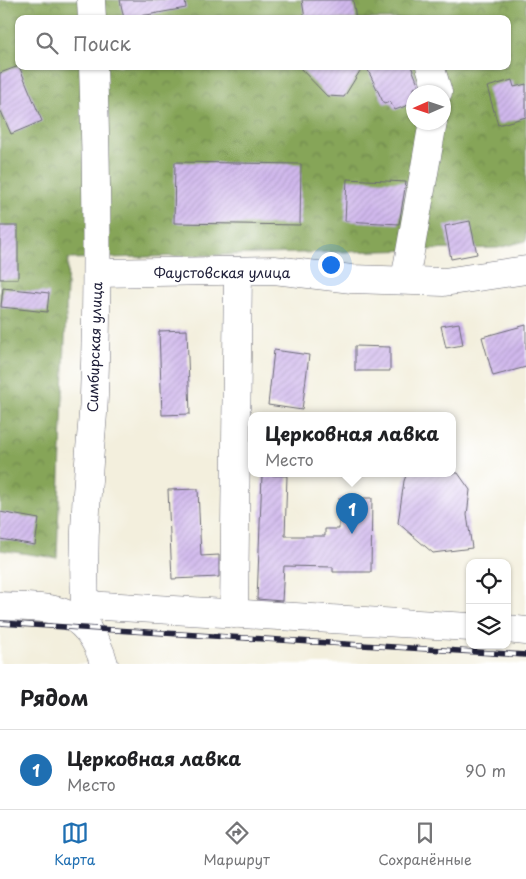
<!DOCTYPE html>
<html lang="ru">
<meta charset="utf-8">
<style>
:root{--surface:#fff;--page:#f6f6f6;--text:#202124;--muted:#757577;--line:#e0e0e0;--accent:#1f6fb2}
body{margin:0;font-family:"Playpen Sans",sans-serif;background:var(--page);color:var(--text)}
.controls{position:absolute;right:15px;bottom:15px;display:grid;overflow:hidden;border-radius:10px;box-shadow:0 1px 4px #0004}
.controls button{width:45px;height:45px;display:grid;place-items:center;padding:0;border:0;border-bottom:1px solid var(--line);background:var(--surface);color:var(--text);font:25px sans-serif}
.compass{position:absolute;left:406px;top:85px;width:45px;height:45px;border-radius:50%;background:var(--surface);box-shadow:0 1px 4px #0004;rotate:267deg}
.you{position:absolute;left:330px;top:264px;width:18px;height:18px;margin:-12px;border:4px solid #fff;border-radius:50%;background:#1a73e8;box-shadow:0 0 0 8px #1a73e833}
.badge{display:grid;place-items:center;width:32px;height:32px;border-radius:50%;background:var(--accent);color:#fff;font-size:16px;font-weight:700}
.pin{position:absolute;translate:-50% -41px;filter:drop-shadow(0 1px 2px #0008)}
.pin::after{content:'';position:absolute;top:26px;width:18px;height:15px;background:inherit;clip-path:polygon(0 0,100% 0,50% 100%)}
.popup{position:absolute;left:248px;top:412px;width:208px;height:65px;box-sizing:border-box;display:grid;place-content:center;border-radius:10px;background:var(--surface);filter:drop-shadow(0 1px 4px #0005);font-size:16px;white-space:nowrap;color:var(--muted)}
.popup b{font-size:19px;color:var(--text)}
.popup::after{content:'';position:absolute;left:50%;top:100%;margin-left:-10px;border:10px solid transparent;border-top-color:var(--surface)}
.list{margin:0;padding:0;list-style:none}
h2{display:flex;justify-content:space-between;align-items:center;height:65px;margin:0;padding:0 20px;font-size:21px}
h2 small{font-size:16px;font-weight:400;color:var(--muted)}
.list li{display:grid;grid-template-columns:32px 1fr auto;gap:15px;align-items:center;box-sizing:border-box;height:80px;padding:0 20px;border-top:1px solid var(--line)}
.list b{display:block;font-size:19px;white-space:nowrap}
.list p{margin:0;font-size:16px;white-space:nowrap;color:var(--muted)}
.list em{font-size:16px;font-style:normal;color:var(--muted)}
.icon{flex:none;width:28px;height:28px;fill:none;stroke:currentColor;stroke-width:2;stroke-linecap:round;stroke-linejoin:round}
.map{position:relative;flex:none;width:526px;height:664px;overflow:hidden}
.search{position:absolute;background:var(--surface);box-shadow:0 1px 4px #0004;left:15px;right:15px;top:15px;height:55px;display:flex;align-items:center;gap:12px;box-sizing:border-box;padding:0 18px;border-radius:10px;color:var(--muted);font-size:19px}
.sheet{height:145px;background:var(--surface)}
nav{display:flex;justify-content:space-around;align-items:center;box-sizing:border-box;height:70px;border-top:1px solid var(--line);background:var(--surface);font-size:14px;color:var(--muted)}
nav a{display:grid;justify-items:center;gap:2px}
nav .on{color:var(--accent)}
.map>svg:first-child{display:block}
</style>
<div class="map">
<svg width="526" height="664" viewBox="0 0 526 664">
<defs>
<pattern id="forest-crowns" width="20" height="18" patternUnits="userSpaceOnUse" patternTransform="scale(1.25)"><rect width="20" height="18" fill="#86a559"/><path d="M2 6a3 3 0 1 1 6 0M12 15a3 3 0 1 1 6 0" fill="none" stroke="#6d864b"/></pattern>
<pattern id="building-hatch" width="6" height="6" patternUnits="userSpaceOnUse" patternTransform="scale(1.25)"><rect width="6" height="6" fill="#d0b8ec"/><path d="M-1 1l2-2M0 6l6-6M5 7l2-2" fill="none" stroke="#b29ecb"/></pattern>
</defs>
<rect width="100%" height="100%" fill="#fff"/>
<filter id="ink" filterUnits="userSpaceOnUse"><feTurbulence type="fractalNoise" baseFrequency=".02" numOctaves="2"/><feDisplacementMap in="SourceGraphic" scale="10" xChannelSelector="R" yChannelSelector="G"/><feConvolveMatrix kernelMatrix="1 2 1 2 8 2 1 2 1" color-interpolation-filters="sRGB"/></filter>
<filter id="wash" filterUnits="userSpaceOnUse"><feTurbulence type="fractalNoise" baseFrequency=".0096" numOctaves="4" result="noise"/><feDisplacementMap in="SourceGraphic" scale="20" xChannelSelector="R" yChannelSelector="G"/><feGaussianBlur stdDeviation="1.12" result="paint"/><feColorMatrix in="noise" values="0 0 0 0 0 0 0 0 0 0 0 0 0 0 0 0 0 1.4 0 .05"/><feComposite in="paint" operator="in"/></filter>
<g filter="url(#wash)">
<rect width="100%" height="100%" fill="#f3efdd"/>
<path fill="url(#forest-crowns)" stroke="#54644a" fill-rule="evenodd" d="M0,0H526V241L498,248L68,259L57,558L0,550ZM19,19H507V66H19ZM414,92H444V122H414Z"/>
<g id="blocks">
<g fill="url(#building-hatch)">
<path d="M120,0H185L186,8L124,19Z"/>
<path d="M302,0H353L356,19H305Z"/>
<path d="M19,66L42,121L11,134L0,109V73Z"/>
<path d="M298,66H363L344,97L327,96Z"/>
<path d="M366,66H411L419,86L414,88V103L395,110L390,102L384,104Z"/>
<path d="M512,80L514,87L526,84V117L498,125L487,87Z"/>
<path d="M175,162L301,164L300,225L174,223Z"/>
<path d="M347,179L406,182L399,224L345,221Z"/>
<path d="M470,221L477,254L451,259L445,226Z"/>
<rect x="0" y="226" width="18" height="53"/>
<path d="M3,288L49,293L47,312L1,307Z"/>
<path d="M459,323L463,345L446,348L441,326Z"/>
<path d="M526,325V367L493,376L482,337Z"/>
<path d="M187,330L190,414L162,415L159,331Z"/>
<path d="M355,346L390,347V371H355Z"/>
<path d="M274,350L309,355L302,410L268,405Z"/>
<path d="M407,473H458L470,490L467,515L472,548L433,553L398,523L404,481Z"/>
<path d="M262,475L287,476L285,536H325V529H339V498H372L371,572H333V567L284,566L282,601L257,599Z"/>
<path d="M198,489L201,556L219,555V577L172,579L168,490Z"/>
<path d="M0,512L39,519L35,545L0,539Z"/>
</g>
</g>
</g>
<g filter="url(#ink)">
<use href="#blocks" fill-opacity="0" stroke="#6b6a74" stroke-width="1"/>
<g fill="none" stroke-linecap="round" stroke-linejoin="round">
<g stroke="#6b6a74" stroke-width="29">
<g id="minor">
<path d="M91,0L92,19"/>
<path d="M430,66L438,92"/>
<path d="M97,273L274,270L352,279L444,282L526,270"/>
<path d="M405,280L433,122"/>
<path d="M85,605L470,627"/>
<path d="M0,606C16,607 43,606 58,611C83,618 98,640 104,664"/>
<path d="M234,614L238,271"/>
<path d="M86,628C83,579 84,528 88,480C89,452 93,424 94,396C98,286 97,176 93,66"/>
<path d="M507,629L526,631"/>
</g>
</g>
<use href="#minor" stroke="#fff" stroke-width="28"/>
<g stroke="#22223b" stroke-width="5.5">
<path id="rail" d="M0,623L526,655"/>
</g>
<use href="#rail" stroke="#fff" stroke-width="4" stroke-dasharray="11" stroke-linecap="butt"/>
</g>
</g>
<g text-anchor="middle" stroke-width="4" stroke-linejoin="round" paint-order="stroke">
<g font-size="14" fill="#22223b" stroke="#fff">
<text x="222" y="278">Фаустовская улица</text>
<text transform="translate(95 347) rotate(-88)" y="5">Симбирская улица</text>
</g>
</g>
</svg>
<div class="controls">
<button><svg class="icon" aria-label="locate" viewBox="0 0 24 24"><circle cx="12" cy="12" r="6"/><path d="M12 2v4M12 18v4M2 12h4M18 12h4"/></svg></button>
<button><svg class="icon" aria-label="layers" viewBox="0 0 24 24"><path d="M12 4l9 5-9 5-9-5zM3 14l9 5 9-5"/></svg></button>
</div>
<svg class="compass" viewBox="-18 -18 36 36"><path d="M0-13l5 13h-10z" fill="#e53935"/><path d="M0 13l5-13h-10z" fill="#757577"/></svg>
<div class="you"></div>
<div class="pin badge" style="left:352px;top:534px">1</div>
<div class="popup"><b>Церковная лавка</b>Место</div>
<div class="search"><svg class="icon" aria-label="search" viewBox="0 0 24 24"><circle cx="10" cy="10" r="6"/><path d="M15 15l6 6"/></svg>Поиск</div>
</div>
<section class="sheet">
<h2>Рядом<small></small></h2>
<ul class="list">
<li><span class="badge">1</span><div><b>Церковная лавка</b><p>Место</p></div><em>90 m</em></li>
</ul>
</section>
<nav>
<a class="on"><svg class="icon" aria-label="map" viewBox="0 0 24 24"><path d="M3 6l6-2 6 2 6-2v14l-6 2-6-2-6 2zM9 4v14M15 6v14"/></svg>Карта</a>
<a><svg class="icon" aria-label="directions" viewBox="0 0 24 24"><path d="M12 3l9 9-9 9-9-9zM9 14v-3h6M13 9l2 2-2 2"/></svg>Маршрут</a>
<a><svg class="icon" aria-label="saved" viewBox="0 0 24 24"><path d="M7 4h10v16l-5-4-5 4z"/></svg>Сохранённые</a>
</nav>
